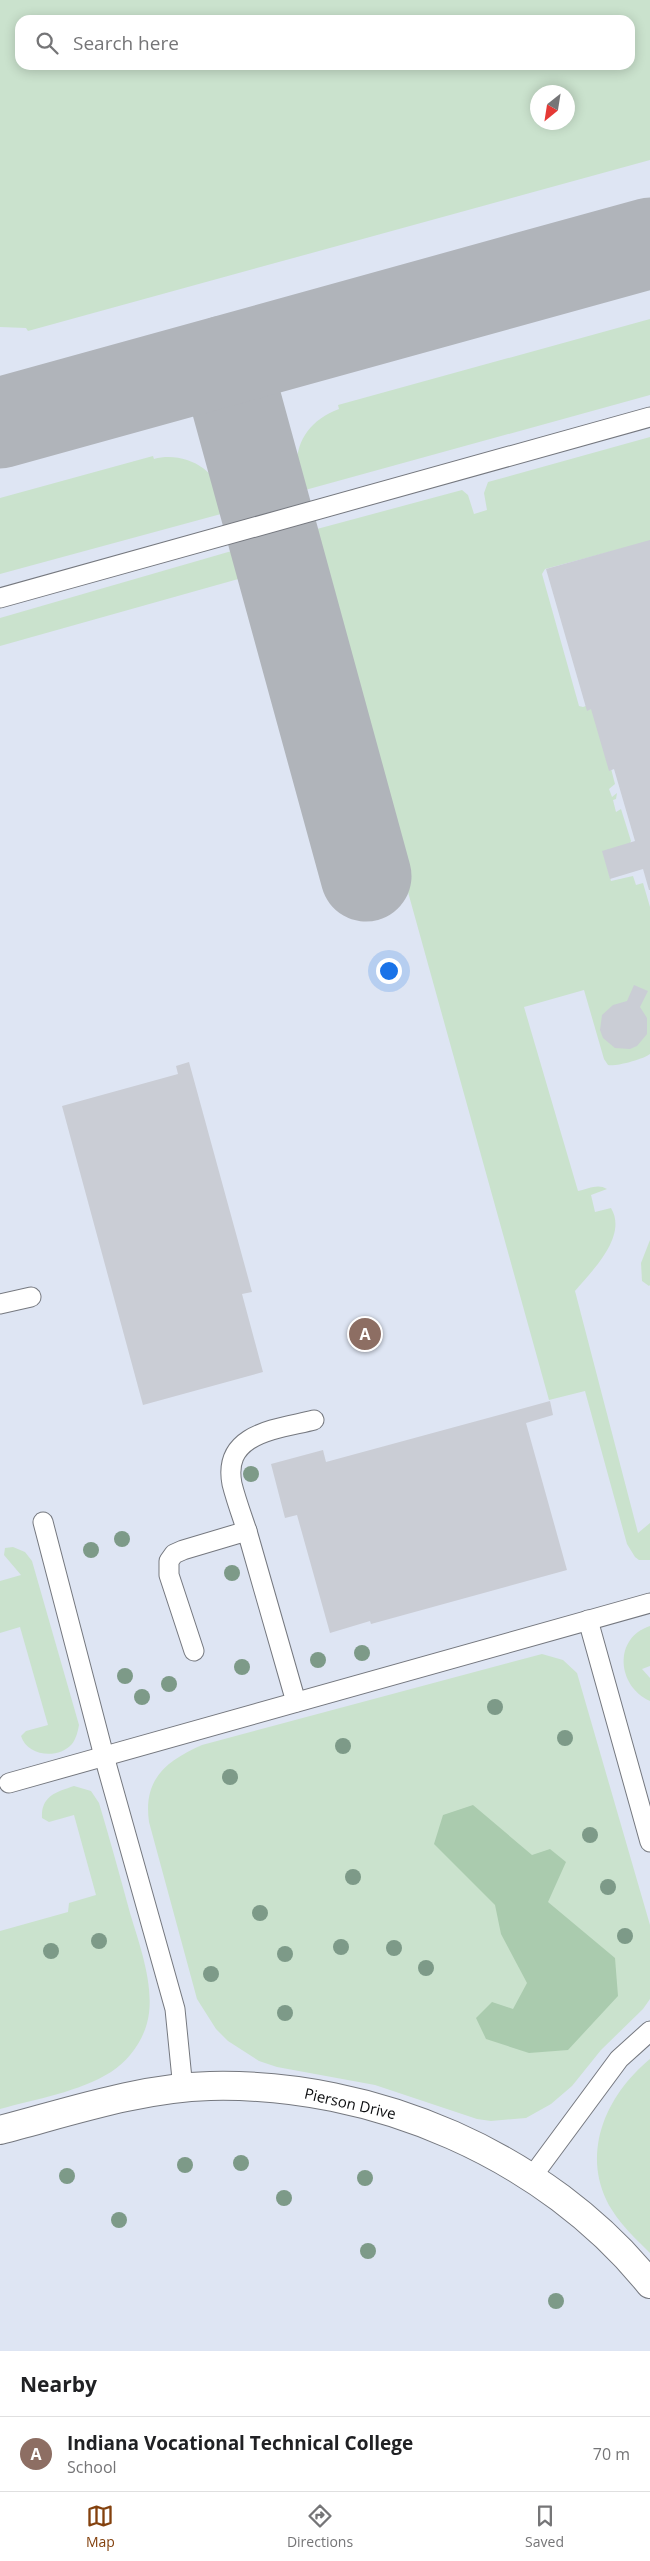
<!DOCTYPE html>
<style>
:root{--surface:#fff;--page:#f2f2f2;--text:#202124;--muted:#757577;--line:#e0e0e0;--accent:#83410e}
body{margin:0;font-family:"Open Sans",sans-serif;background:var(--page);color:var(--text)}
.compass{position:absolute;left:530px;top:85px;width:45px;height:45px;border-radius:50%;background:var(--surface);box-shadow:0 2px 12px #0003;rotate:210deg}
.you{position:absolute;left:388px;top:970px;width:18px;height:18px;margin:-12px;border:4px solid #fff;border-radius:50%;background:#1a73e8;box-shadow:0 0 0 8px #1a73e833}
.badge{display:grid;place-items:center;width:32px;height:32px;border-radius:50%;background:var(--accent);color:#fff;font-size:16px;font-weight:700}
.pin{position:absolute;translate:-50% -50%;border:2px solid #fff;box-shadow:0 1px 5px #0006}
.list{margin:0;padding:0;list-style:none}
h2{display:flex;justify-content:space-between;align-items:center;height:65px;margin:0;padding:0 20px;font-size:21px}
h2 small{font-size:16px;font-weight:400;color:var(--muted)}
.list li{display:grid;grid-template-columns:32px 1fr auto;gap:15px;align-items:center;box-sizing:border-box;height:75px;padding:0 20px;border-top:1px solid var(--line)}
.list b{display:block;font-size:19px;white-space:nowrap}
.list p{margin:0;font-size:16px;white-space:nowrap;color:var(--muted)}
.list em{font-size:16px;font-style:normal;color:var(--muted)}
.icon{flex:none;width:28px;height:28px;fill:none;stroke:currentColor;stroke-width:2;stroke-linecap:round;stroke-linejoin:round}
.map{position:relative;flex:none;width:650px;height:2351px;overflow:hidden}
.search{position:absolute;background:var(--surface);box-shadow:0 2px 12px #0003;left:15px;right:15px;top:15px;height:55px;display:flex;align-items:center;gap:12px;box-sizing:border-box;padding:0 18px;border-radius:15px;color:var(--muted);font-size:19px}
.sheet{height:140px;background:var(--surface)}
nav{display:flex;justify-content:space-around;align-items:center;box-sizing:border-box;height:70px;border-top:1px solid var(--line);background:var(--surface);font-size:14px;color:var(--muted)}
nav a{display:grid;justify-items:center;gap:2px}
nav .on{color:var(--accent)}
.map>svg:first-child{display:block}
</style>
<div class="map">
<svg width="650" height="2351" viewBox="0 0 650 2351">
<rect width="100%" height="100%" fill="#ecf0f8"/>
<path fill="#dee5f3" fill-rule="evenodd" d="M0,0H650V2351H0ZM20,20H630V65H20ZM538,92H568V122H538Z"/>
<g fill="#cae2cd" fill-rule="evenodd">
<path d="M0,0H650V160L28,331L26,328L0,327ZM20,20H630V65H20ZM538,92H568V122H538Z"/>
<path d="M650,319V395L298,492L295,480H298C292,446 307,421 339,409L338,405Z"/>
<path d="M650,437V541L545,569L542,574L579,706L583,707L594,703L615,784L609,789L612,797L617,793L616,799L613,800L616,812L621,809L631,841L629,845L603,852L611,881L633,876L636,885L643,883L650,907V1054C644,1059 615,1067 608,1065L604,1059L584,990L524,1007L578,1191C588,1189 598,1183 607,1189L591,1195L595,1212L611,1208C628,1236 592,1271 575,1291L638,1533L650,1523V1560H639L635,1557L627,1544L585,1391L549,1400L310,539L317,529L462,490L468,495L474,514L487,510L484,493L488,482Z"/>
<path d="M153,456L154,459C184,451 217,469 224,499L228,498L232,511L0,574V498Z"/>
<path d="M242,548L249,576L0,646V618Z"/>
<path d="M650,1240V1285L649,1286L642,1281L641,1263Z"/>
<path d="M13,1547L25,1552L32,1561L79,1725C78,1731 76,1739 72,1744C58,1760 27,1756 21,1736L26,1731L48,1725L20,1627L0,1633V1581L21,1575L4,1555L5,1548Z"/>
<path d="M650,1626V1666L642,1669L650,1678V1701C617,1686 613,1638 650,1626Z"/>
<path d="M542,1654L563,1660L577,1673L650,1925V1999L643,2009L601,2050L572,2086L551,2104L526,2118L491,2121L477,2119L375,2085L277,2067L259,2061L228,2041L216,2029L197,1999L149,1822C143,1779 166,1761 202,1745Z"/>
<path d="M74,1786L91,1791L99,1803C110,1840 120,1876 130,1913C139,1943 153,1981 149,2013C146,2037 131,2059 111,2072C79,2092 36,2099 0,2109V1931L68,1912L69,1903L96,1895L74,1815L49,1822L42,1818C41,1796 56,1792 74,1786Z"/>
<path d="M650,2059V2253C637,2240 622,2226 612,2210C579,2156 605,2096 650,2059Z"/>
</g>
<path fill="#aacbae" d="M473,1805L532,1855L550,1849L566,1862L548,1902L615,1958L618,1996L568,2050L529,2053L486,2039L476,2018L492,2002L513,2009L527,1983L501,1934L495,1905L434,1844L443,1815Z"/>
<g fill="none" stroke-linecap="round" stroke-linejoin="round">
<g stroke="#b0b4ba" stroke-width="91">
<path d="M225,361L366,876"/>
<path d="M0,423L650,243"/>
</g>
</g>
<g fill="#cacdd5">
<path d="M650,540V890H649L643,869L610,879L602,851L635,841L614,769L609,771L591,709L587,711L546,569Z"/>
<path d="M634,985L648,991L640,1007L647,1018V1034L637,1046L630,1049L615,1048L603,1038L600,1030L602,1015L613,1005L627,1001Z"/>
<path d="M189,1062L252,1292L242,1294L263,1372L143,1405L62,1106L178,1074L176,1066Z"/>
<path d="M550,1401L553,1415L526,1423L567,1570L371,1624L370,1621L330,1633L297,1515L285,1518L271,1464L323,1450L326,1462Z"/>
</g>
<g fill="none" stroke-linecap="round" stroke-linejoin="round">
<g stroke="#75787f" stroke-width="21">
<g id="lane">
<path d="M0,598L650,417"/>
<path d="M0,1304L31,1297"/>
<path d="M43,1522L104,1756L175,2009L183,2089"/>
<path d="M247,1531C242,1516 236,1500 232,1484C222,1432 279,1429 314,1420"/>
<path d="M588,1620L650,1842"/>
<path d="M194,1651L169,1575V1561L174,1554L183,1550L247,1531L296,1702"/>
<path d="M9,1783L650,1603"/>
<path d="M531,2178L619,2059L650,2031"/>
</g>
</g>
<g stroke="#75787f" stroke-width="30">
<path id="street" d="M0,2130C69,2112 139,2088 210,2086C374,2082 546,2155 650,2284"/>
</g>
<use href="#lane" stroke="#fff" stroke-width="19"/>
<use href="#street" stroke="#fff" stroke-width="28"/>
</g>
<g fill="#7d9a88">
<circle cx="251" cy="1474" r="8"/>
<circle cx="122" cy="1539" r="8"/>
<circle cx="91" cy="1550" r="8"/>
<circle cx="232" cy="1573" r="8"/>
<circle cx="362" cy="1653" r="8"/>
<circle cx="318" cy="1660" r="8"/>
<circle cx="242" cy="1667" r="8"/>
<circle cx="125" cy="1676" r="8"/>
<circle cx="169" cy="1684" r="8"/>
<circle cx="142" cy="1697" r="8"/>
<circle cx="495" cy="1707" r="8"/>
<circle cx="565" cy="1738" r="8"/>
<circle cx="343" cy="1746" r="8"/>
<circle cx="230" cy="1777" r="8"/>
<circle cx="590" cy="1835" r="8"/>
<circle cx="353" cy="1877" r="8"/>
<circle cx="608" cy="1887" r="8"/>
<circle cx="260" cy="1913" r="8"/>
<circle cx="625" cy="1936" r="8"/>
<circle cx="99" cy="1941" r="8"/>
<circle cx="341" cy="1947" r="8"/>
<circle cx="394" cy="1948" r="8"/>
<circle cx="51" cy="1951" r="8"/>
<circle cx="285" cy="1954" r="8"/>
<circle cx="426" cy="1968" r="8"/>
<circle cx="211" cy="1974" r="8"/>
<circle cx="285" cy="2013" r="8"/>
<circle cx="241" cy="2163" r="8"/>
<circle cx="185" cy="2165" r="8"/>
<circle cx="67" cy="2176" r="8"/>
<circle cx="365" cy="2178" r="8"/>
<circle cx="284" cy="2198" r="8"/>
<circle cx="119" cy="2220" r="8"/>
<circle cx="368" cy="2251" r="8"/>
<circle cx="556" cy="2301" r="8"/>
</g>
<g text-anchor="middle" stroke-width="4" stroke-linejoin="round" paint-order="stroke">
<g font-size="15" fill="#0c0d0f" stroke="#fff">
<text transform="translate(350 2104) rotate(13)" y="5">Pierson Drive</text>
</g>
</g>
</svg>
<svg class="compass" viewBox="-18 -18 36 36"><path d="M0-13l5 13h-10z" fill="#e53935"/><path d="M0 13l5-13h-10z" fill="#757577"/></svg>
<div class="you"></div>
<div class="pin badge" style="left:365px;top:1334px;background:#8d6e63">A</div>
<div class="search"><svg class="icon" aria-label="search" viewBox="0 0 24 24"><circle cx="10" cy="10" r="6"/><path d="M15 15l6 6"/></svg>Search here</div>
</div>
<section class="sheet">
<h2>Nearby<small></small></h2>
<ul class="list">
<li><span class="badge" style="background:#8d6e63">A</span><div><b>Indiana Vocational Technical College</b><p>School</p></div><em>70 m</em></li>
</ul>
</section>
<nav>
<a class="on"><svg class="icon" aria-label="map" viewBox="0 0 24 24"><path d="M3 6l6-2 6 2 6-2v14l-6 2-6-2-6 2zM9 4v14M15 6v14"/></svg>Map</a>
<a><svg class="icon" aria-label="directions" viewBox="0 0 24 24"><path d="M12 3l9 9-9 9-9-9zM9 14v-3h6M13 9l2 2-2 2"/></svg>Directions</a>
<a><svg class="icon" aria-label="saved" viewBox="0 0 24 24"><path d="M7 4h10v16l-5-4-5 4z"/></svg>Saved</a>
</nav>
